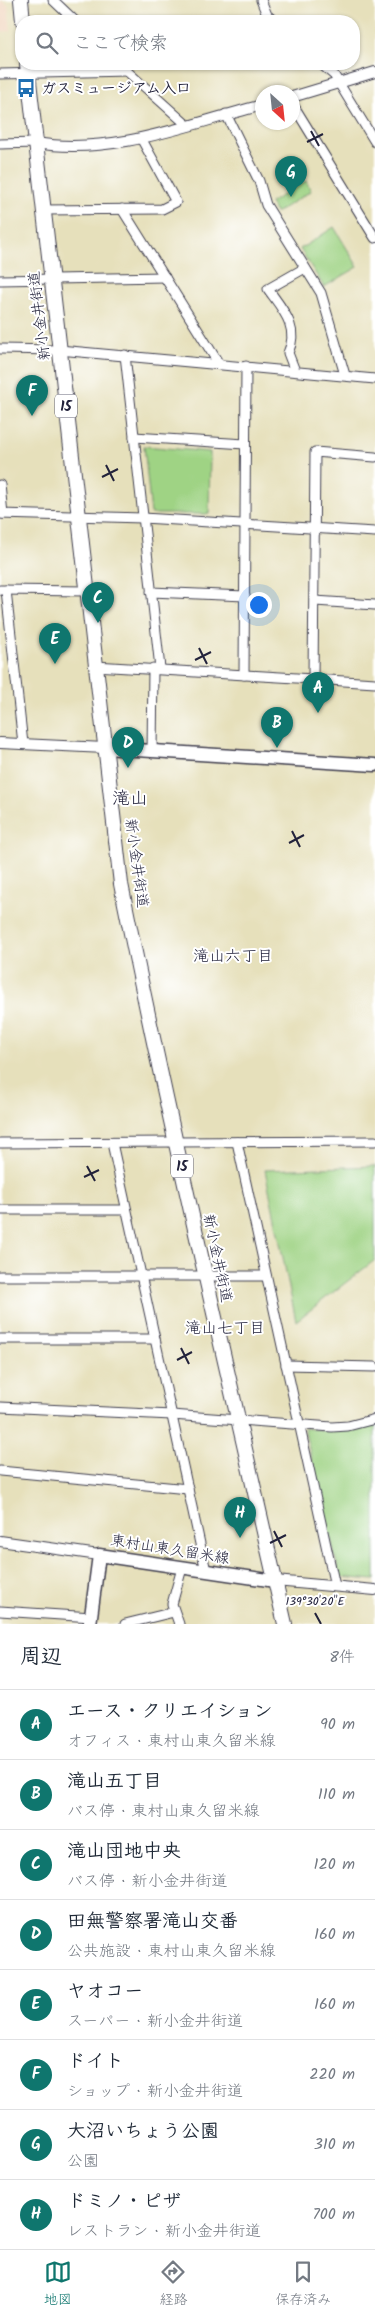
<!DOCTYPE html>
<html lang="ja">
<meta charset="utf-8">
<style>
:root{--surface:#fff;--page:#f2f2f3;--text:#1f2937;--muted:#747a83;--line:#e0e1e3;--accent:#0f766e}
body{margin:0;font-family:Kalam,"Klee One",sans-serif;background:var(--page);color:var(--text)}
.compass{position:absolute;left:255px;top:85px;width:45px;height:45px;border-radius:50%;background:var(--surface);box-shadow:0 1px 4px #0004;rotate:153deg}
.you{position:absolute;left:258px;top:604px;width:18px;height:18px;margin:-12px;border:4px solid #fff;border-radius:50%;background:#1a73e8;box-shadow:0 0 0 8px #1a73e833}
.badge{display:grid;place-items:center;width:32px;height:32px;border-radius:50%;background:var(--accent);color:#fff;font-size:16px;font-weight:700}
.pin{position:absolute;translate:-50% -41px;filter:drop-shadow(0 1px 2px #0008)}
.pin::after{content:'';position:absolute;top:26px;width:18px;height:15px;background:inherit;clip-path:polygon(0 0,100% 0,50% 100%)}
.list{margin:0;padding:0;list-style:none}
h2{display:flex;justify-content:space-between;align-items:center;height:65px;margin:0;padding:0 20px;font-size:21px}
h2 small{font-size:16px;font-weight:400;color:var(--muted)}
.list li{display:grid;grid-template-columns:32px 1fr auto;gap:15px;align-items:center;box-sizing:border-box;height:70px;padding:0 20px;border-top:1px solid var(--line)}
.list b{display:block;font-size:19px;white-space:nowrap}
.list p{margin:0;font-size:16px;white-space:nowrap;color:var(--muted)}
.list em{font-size:16px;font-style:normal;color:var(--muted)}
.icon{flex:none;width:28px;height:28px;fill:none;stroke:currentColor;stroke-width:2;stroke-linecap:round;stroke-linejoin:round}
.map{position:relative;flex:none;width:375px;height:1624px;overflow:hidden}
.search{position:absolute;background:var(--surface);box-shadow:0 1px 4px #0004;left:15px;right:15px;top:15px;height:55px;display:flex;align-items:center;gap:12px;box-sizing:border-box;padding:0 18px;border-radius:20px;color:var(--muted);font-size:19px}
.sheet{height:625px;background:var(--surface)}
nav{display:flex;justify-content:space-around;align-items:center;box-sizing:border-box;height:70px;border-top:1px solid var(--line);background:var(--surface);font-size:14px;color:var(--muted)}
nav a{display:grid;justify-items:center;gap:2px}
nav .on{color:var(--accent)}
.map>svg:first-child{display:block}
</style>
<div class="map">
<svg width="375" height="1624" viewBox="0 0 375 1624">
<rect width="100%" height="100%" fill="#fff"/>
<filter id="ink" filterUnits="userSpaceOnUse"><feTurbulence type="fractalNoise" baseFrequency=".02" numOctaves="2"/><feDisplacementMap in="SourceGraphic" scale="10" xChannelSelector="R" yChannelSelector="G"/><feConvolveMatrix kernelMatrix="1 2 1 2 8 2 1 2 1" color-interpolation-filters="sRGB"/></filter>
<filter id="wash" filterUnits="userSpaceOnUse"><feTurbulence type="fractalNoise" baseFrequency=".0096" numOctaves="4" result="noise"/><feDisplacementMap in="SourceGraphic" scale="20" xChannelSelector="R" yChannelSelector="G"/><feGaussianBlur stdDeviation="1.12" result="paint"/><feColorMatrix in="noise" values="0 0 0 0 0 0 0 0 0 0 0 0 0 0 0 0 0 1.4 0 .05"/><feComposite in="paint" operator="in"/></filter>
<g filter="url(#wash)">
<rect width="100%" height="100%" fill="#e6e0bb"/>
<path fill="#f1d5bd" d="M0,0L8,5L11,31L0,32Z"/>
<g fill="#9fd384" stroke="#607a60">
<path d="M306,181L311,191L276,213L270,203Z"/>
<path d="M334,227L358,267L324,287L300,249Z"/>
<path d="M144,446L210,452L209,514H151Z"/>
<path d="M375,1166V1260L296,1321L265,1170Z"/>
<path d="M375,1425V1580L340,1577L304,1428C329,1431 350,1433 375,1425Z"/>
</g>
</g>
<g filter="url(#ink)">
<g fill="none" stroke-linecap="round" stroke-linejoin="round">
<g stroke="#3f3e4e" stroke-width="11">
<g id="minor">
<path d="M53,0L75,21"/>
<path d="M261,0L267,15L274,21"/>
<path d="M119,64L187,125"/>
<path d="M321,64L334,75L375,142"/>
<path d="M0,74L127,71"/>
<path d="M292,103L375,238"/>
<path d="M226,114L259,181L266,205L321,293L345,375"/>
<path d="M0,144L36,143"/>
<path d="M122,209L219,364"/>
<path d="M43,210L162,209L176,202L141,138"/>
<path d="M0,280L165,277"/>
<path d="M0,349L59,350L375,379"/>
<path d="M125,355L160,668"/>
<path d="M295,371L288,353C300,327 282,309 268,289L305,268"/>
<path d="M134,437L245,444"/>
<path d="M375,457L315,452L313,679L375,683"/>
<path d="M0,485L3,514"/>
<path d="M0,514L143,518L375,532"/>
<path d="M0,590L87,591"/>
<path d="M6,590L23,744"/>
<path d="M151,592L245,596"/>
<path d="M315,601L375,605"/>
<path d="M95,666L313,679"/>
<path d="M244,675L246,366"/>
<path d="M152,752L153,668"/>
<path d="M237,1142L335,1586"/>
<path d="M0,1143L375,1141"/>
<path d="M112,1143L206,1571"/>
<path d="M0,1210H126"/>
<path d="M0,1276H266"/>
<path d="M0,1339H155"/>
<path d="M286,1365L375,1367"/>
<path d="M0,1407L172,1415L332,1427L348,1426L375,1419"/>
<path d="M0,1471L188,1489"/>
<path d="M0,1611L92,1617"/>
<path d="M125,1624L174,1612"/>
<path d="M179,1624L172,1604L182,1568"/>
</g>
</g>
<g stroke="#3f3e4e" stroke-width="12">
<g id="tertiary">
<path d="M292,97L375,72"/>
<path d="M36,143C112,156 190,124 262,105"/>
<path d="M0,743L105,748"/>
<path d="M0,1541L99,1555"/>
<path d="M275,1581L375,1590"/>
</g>
</g>
<g stroke="#3f3e4e" stroke-width="15">
<g id="secondary">
<path d="M105,748L375,765"/>
<path d="M90,1624L99,1555L275,1581"/>
</g>
</g>
<g stroke="#3f3e4e" stroke-width="16">
<g id="primary">
<path d="M21,0L23,21"/>
<path d="M27,64L121,884C171,1132 229,1378 285,1624"/>
</g>
</g>
<use href="#minor" stroke="#fff" stroke-width="9"/>
<use href="#tertiary" stroke="#fff" stroke-width="10"/>
<use href="#secondary" stroke="#fff" stroke-width="12"/>
<use href="#primary" stroke="#fff" stroke-width="14"/>
</g>
</g>
<path fill="none" stroke="#22223b" stroke-width="2" d="M311,131L319,146M307,142L323,134M106,465L114,481M102,477L118,469M199,648L207,664M195,660L211,652M292,831L300,847M289,843L304,835M87,1166L95,1181M84,1177L99,1170M181,1348L189,1364M177,1360L192,1352M274,1531L282,1547M270,1543L286,1535M315,1613L321,1624"/>
<defs>
<g id="bus-bare" transform="scale(1.5)"><path d="M-5-6H5V4H4V6H2V4H-2V6H-4V4H-5ZM-3.5-4V0h7V-4ZM-3.5 1.2v1.5H-2V1.2ZM2 1.2v1.5H3.5V1.2Z" fill="#1f6fb2" stroke="#fff" stroke-width="2.5" paint-order="stroke"/></g>
</defs>
<g fill-rule="evenodd">
<use href="#bus-bare" x="26" y="88"/>
</g>
<g text-anchor="middle" stroke-width="4" stroke-linejoin="round" paint-order="stroke">
<g fill="#fff" stroke="#646476" stroke-width="1">
<rect x="55" y="394.5" width="22" height="23" rx="4"/>
<rect x="171" y="1154.5" width="22" height="23" rx="4"/>
</g>
<g font-size="14" font-weight="bold" fill="#22223b">
<text x="66" y="411">15</text>
<text x="182" y="1171">15</text>
</g>
<g font-size="15" font-weight="bold" fill="#22223b" stroke="#fff" text-anchor="start">
<text x="41" y="93">ガスミュージアム入口</text>
</g>
<g font-size="15" fill="#22223b" stroke="#fff">
<text transform="translate(39 316) rotate(-97)" y="5">新小金井街道</text>
<text transform="translate(137 863) rotate(82)" y="5">新小金井街道</text>
<text transform="translate(218 1258) rotate(78)" y="5">新小金井街道</text>
<text transform="translate(170 1549) rotate(9)" y="5">東村山東久留米線</text>
</g>
<g font-size="16" fill="#22223b" stroke="#fff">
<text x="233" y="961">滝山六丁目</text>
<text x="225" y="1333">滝山七丁目</text>
</g>
<g font-size="18" fill="#22223b" stroke="#fff">
<text x="130" y="804">滝山</text>
</g>
</g>
<g font-size="12" text-anchor="middle" fill="#22223b" stroke="#fff" stroke-width="4" stroke-linejoin="round" paint-order="stroke">
<text x="315" y="1605">139°30'20"E</text>
</g>
</svg>
<svg class="compass" viewBox="-18 -18 36 36"><path d="M0-13l5 13h-10z" fill="#e53935"/><path d="M0 13l5-13h-10z" fill="#747a83"/></svg>
<div class="you"></div>
<div class="pin badge" style="left:318px;top:713px">A</div>
<div class="pin badge" style="left:277px;top:748px">B</div>
<div class="pin badge" style="left:98px;top:623px">C</div>
<div class="pin badge" style="left:128px;top:768px">D</div>
<div class="pin badge" style="left:55px;top:664px">E</div>
<div class="pin badge" style="left:32px;top:416px">F</div>
<div class="pin badge" style="left:291px;top:197px">G</div>
<div class="pin badge" style="left:240px;top:1538px">H</div>
<div class="search"><svg class="icon" aria-label="search" viewBox="0 0 24 24"><circle cx="10" cy="10" r="6"/><path d="M15 15l6 6"/></svg>ここで検索</div>
</div>
<section class="sheet">
<h2>周辺<small>8件</small></h2>
<ul class="list">
<li><span class="badge">A</span><div><b>エース・クリエイション</b><p>オフィス · 東村山東久留米線</p></div><em>90 m</em></li>
<li><span class="badge">B</span><div><b>滝山五丁目</b><p>バス停 · 東村山東久留米線</p></div><em>110 m</em></li>
<li><span class="badge">C</span><div><b>滝山団地中央</b><p>バス停 · 新小金井街道</p></div><em>120 m</em></li>
<li><span class="badge">D</span><div><b>田無警察署滝山交番</b><p>公共施設 · 東村山東久留米線</p></div><em>160 m</em></li>
<li><span class="badge">E</span><div><b>ヤオコー</b><p>スーパー · 新小金井街道</p></div><em>160 m</em></li>
<li><span class="badge">F</span><div><b>ドイト</b><p>ショップ · 新小金井街道</p></div><em>220 m</em></li>
<li><span class="badge">G</span><div><b>大沼いちょう公園</b><p>公園</p></div><em>310 m</em></li>
<li><span class="badge">H</span><div><b>ドミノ・ピザ</b><p>レストラン · 新小金井街道</p></div><em>700 m</em></li>
</ul>
</section>
<nav>
<a class="on"><svg class="icon" aria-label="map" viewBox="0 0 24 24"><path d="M3 6l6-2 6 2 6-2v14l-6 2-6-2-6 2zM9 4v14M15 6v14"/></svg>地図</a>
<a><svg class="icon" aria-label="directions" viewBox="0 0 24 24"><path d="M12 3l9 9-9 9-9-9zM9 14v-3h6M13 9l2 2-2 2"/></svg>経路</a>
<a><svg class="icon" aria-label="saved" viewBox="0 0 24 24"><path d="M7 4h10v16l-5-4-5 4z"/></svg>保存済み</a>
</nav>
